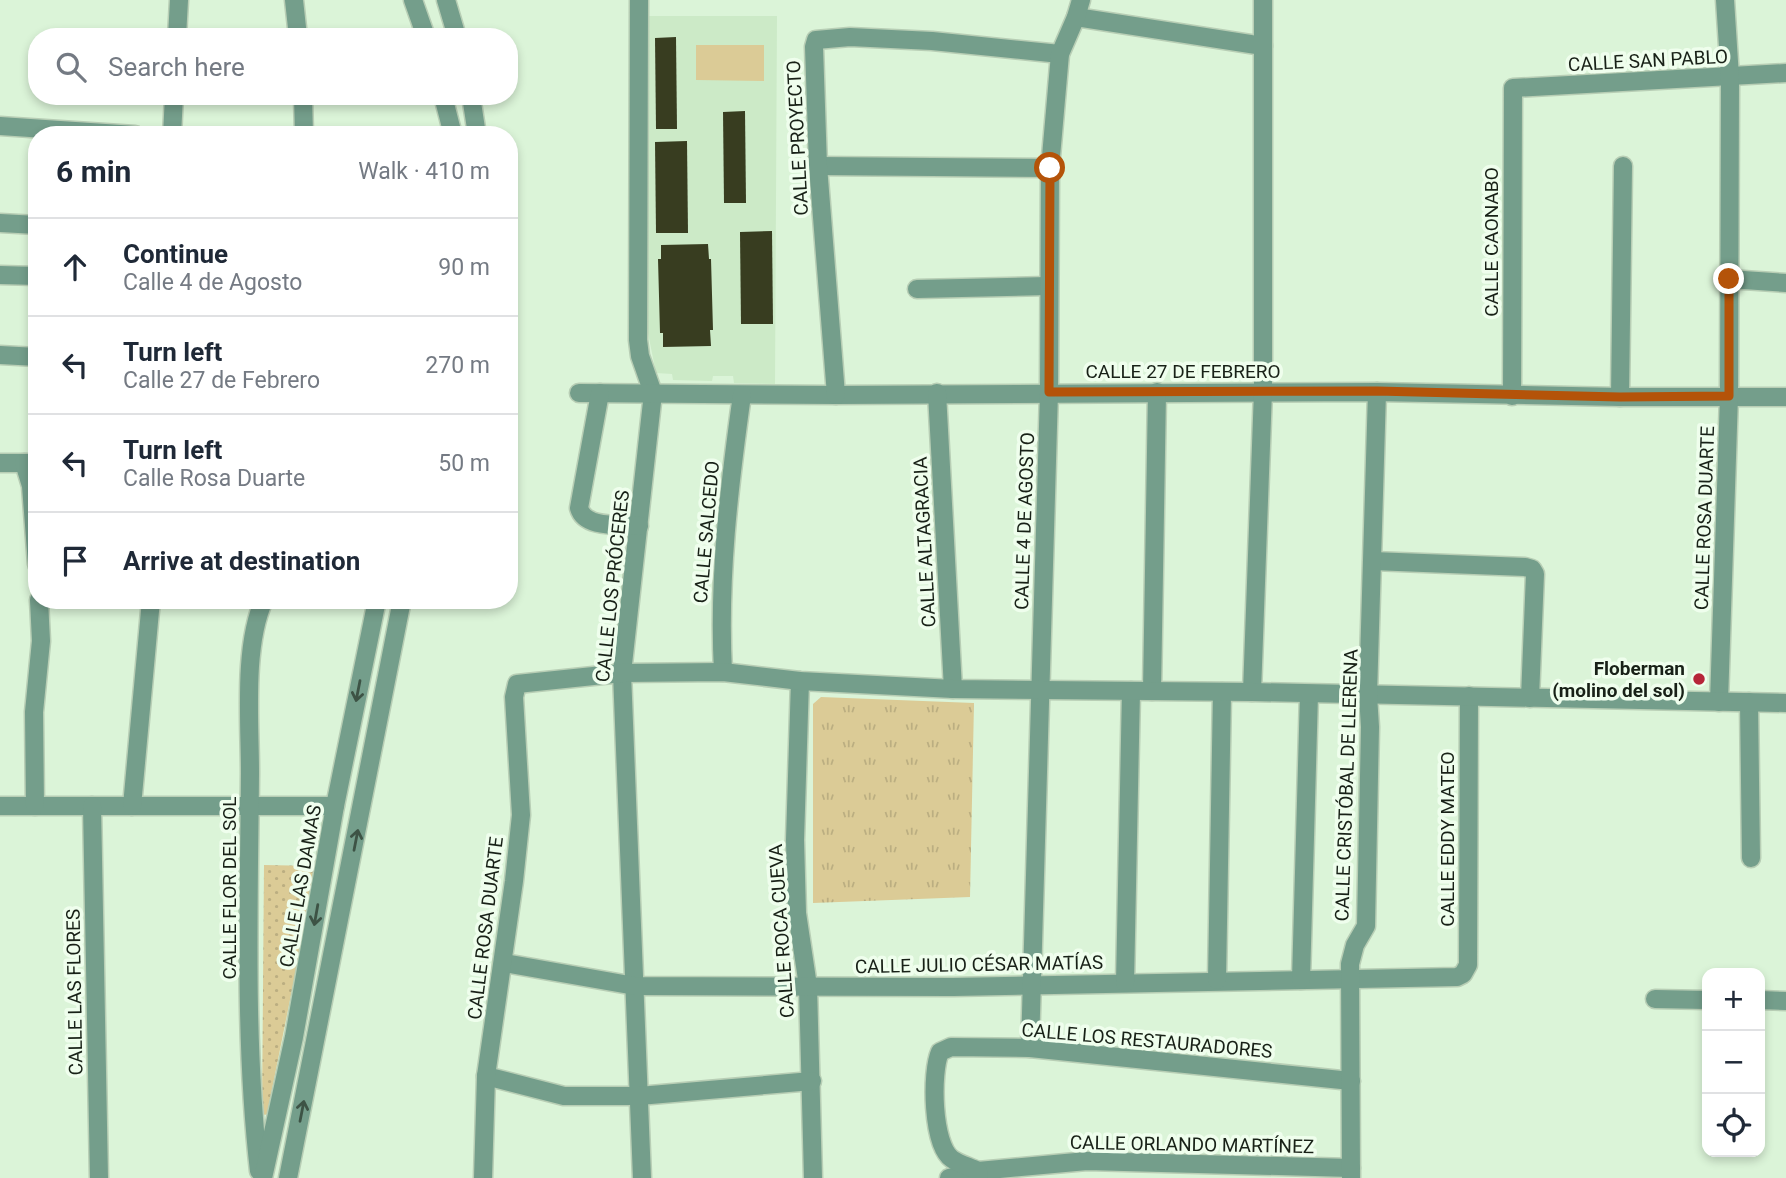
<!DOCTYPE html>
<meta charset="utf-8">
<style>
:root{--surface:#fff;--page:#f2f2f3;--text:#1f2937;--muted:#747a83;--line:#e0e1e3}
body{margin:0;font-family:Roboto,sans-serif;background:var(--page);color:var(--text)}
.controls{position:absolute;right:21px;bottom:21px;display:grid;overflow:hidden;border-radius:14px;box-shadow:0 4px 10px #0003}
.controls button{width:63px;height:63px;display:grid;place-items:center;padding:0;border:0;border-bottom:2px solid var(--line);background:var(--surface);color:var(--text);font:35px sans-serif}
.stop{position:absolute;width:21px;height:21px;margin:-16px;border:5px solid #b45309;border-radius:50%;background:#fff}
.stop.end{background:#b45309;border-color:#fff;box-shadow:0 2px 7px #0008}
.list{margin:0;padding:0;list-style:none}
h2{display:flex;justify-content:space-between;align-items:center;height:91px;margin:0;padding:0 28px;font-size:30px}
h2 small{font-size:23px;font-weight:400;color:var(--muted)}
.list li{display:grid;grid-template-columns:46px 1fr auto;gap:21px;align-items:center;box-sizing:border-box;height:98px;padding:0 28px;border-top:2px solid var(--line)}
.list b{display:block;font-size:26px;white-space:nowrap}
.list p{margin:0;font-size:23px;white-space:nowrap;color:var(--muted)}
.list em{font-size:23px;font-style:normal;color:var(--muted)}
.icon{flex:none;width:38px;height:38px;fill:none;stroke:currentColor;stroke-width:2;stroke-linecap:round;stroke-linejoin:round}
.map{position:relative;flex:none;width:1786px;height:1178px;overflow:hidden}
.search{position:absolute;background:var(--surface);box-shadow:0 4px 10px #0003;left:28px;top:28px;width:490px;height:77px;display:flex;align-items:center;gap:18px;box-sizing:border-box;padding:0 24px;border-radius:28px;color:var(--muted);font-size:26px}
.panel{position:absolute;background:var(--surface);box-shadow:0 4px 10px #0003;left:28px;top:126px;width:490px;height:483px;border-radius:28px}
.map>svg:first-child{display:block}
</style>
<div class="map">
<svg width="1786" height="1178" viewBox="0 0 1786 1178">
<defs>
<pattern id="grass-tufts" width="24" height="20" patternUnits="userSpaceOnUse" patternTransform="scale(1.75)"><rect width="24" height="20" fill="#dbcb96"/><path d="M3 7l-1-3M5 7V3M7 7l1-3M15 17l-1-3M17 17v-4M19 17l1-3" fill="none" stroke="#bbae81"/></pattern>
<pattern id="park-dots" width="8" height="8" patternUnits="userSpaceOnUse" patternTransform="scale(1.75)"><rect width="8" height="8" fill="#dbcb96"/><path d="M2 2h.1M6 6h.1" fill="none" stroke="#bbae81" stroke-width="1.8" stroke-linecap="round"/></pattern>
</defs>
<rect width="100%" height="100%" fill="#dbf4d8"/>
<path fill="#cceac7" d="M649,16H777L775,384L734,383L733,376H713L712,381L673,380L672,374L656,373L648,333Z"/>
<path fill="url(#grass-tufts)" d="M821,697L974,703L970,897L813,903V704Z"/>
<path fill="url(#park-dots)" d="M264,865L317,866L267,1114L265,1115L262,1113Z"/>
<path fill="#dbcb96" d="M696,45H764V81L696,80Z"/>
<g fill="#383d20">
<path d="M676,37L677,129H656L655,38Z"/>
<path d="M745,111L746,203H724L723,112Z"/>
<path d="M687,141L688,233H656L655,142Z"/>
<path d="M772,231L773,324H741L740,232Z"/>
<path d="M708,244L709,259H711L713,330H710L711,346L663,347V333H660L658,259H661V245Z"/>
</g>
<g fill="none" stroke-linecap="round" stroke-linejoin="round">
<g stroke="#b8ceb5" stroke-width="21">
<g id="minor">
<path d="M294,0L298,37"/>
<path d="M413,0L426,37"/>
<path d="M446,0L457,37"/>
<path d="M639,0L638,340L640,356L653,393L622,673L642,1178"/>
<path d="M1076,17L1263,46"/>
<path d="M177,37L179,0"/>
<path d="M303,96L304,135"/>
<path d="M443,96L453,135"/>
<path d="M471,96L477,135"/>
<path d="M0,126L135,135"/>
<path d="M172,135L174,96"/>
<path d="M818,166L1050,168"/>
<path d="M0,223L37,225"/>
<path d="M0,275L37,276"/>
<path d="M1729,279L1786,283"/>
<path d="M917,289L1048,286"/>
<path d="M0,355L37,357"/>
<path d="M579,393L836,395L1377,392L1620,397H1786"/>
<path d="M600,393L579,508C585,529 620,524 639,526"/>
<path d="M937,393L953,689"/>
<path d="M836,395L818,166L814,47L816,40L850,37L932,41L1060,54"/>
<path d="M1512,396L1513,88L1786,73"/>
<path d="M1620,397L1623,166"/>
<path d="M0,463H37"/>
<path d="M24,463L31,486L37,564"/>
<path d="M1373,561L1525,567L1532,569L1535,574L1530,698"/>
<path d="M723,672C718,579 729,487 742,395"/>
<path d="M800,681L795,840L797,913L808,986L813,1178"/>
<path d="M1152,691L1157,392"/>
<path d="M1252,692L1263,391V0"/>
<path d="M1719,702L1729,396L1730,77L1725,0"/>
<path d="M1749,702L1751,858"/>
<path d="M0,806H335"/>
<path d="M35,806L34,712L41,641L39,600"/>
<path d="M92,806L99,1178"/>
<path d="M132,806L151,600"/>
<path d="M504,963L635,986L953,987L1457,977L1463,974L1468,965L1469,696"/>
<path d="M1217,980L1222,692"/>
<path d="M1301,980L1309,694"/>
<path d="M1125,983L1131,691"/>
<path d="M1655,999L1707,1000"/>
<path d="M1760,1000L1786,1001"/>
<path d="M1030,1048L1049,392L1050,168L1060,54L1076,17L1081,0"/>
<path d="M486,1076L564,1096H639L812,1081"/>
<path d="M259,1171C244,1041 249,904 250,773C250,722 243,646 264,600"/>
<path d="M263,1178L294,1037L335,806L377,600"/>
<path d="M288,1178L402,600"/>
<path d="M483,1178L486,1076L514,881L521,815L514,697L517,684L622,673L723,672L800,681L953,689L1252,692L1786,703"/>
<path d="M949,1178L978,1171L1087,1161L1351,1168"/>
<path d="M979,1178L978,1171C970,1167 959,1164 952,1159C932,1145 931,1072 940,1052L951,1047L1030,1048L1351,1081"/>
<path d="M1351,1178L1350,964L1355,945L1366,926L1370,727L1368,695L1377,392"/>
</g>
</g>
<use href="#minor" stroke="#749e8b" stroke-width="18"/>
</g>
<defs><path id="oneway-shaft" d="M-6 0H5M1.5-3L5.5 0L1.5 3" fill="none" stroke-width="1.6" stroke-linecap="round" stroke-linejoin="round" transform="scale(1.75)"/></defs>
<g stroke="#3d5345">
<use href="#oneway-shaft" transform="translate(358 691) rotate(101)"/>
<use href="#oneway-shaft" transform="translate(356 840) rotate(-79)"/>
<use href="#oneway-shaft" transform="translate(316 915) rotate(100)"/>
<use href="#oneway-shaft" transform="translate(302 1111) rotate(-79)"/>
</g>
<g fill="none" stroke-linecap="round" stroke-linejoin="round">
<path stroke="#b45309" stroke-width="9" d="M1050,168L1049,392L1377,391L1620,397L1729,396V279"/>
</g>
<circle fill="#b62539" stroke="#effeed" stroke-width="2.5" cx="1699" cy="679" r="7"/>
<g text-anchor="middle" stroke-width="7" stroke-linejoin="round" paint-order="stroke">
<g font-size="19" fill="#182117" stroke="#effeed">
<text transform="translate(1648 60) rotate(-3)" y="7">CALLE SAN PABLO</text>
<text transform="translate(797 138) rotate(-93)" y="7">CALLE PROYECTO</text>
<text transform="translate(1491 242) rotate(-90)" y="7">CALLE CAONABO</text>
<text x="1183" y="378">CALLE 27 DE FEBRERO</text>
<text transform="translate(1704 518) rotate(-88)" y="7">CALLE ROSA DUARTE</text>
<text transform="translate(1024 521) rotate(-88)" y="7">CALLE 4 DE AGOSTO</text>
<text transform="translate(706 532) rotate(-85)" y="7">CALLE SALCEDO</text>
<text transform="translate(924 542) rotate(-93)" y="7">CALLE ALTAGRACIA</text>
<text transform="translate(612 586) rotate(-84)" y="7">CALLE LOS PRÓCERES</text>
<text transform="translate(1346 785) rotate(-88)" y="7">CALLE CRISTÓBAL DE LLERENA</text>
<text transform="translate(1447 839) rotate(-90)" y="7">CALLE EDDY MATEO</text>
<text transform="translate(300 886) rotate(-80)" y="7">CALLE LAS DAMAS</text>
<text transform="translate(229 888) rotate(-90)" y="7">CALLE FLOR DEL SOL</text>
<text transform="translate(485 928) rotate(-83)" y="7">CALLE ROSA DUARTE</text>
<text transform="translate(781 931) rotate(-94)" y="7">CALLE ROCA CUEVA</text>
<text transform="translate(979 964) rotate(-1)" y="7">CALLE JULIO CÉSAR MATÍAS</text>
<text transform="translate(74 992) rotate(-91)" y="7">CALLE LAS FLORES</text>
<text transform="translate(1147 1040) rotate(5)" y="7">CALLE LOS RESTAURADORES</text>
<text transform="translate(1192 1144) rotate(1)" y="7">CALLE ORLANDO MARTÍNEZ</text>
</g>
<g font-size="19" font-weight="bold" fill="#182117" stroke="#effeed" text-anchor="end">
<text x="1685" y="675">Floberman<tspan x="1685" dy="22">(molino del sol)</tspan></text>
</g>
</g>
</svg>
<div class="controls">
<button>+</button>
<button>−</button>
<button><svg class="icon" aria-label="locate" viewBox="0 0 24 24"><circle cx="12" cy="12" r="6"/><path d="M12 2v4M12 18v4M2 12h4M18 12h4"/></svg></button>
</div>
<div class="stop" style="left:1050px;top:168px"></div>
<div class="stop end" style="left:1729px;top:279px"></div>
<div class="search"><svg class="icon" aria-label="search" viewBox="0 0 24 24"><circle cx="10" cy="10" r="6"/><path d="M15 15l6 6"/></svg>Search here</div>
<section class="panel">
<h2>6 min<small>Walk · 410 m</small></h2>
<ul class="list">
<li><svg class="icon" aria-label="ahead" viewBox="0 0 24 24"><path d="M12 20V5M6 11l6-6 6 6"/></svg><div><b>Continue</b><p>Calle 4 de Agosto</p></div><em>90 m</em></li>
<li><svg class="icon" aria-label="left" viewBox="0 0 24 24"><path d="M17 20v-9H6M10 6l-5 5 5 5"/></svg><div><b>Turn left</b><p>Calle 27 de Febrero</p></div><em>270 m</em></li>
<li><svg class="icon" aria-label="left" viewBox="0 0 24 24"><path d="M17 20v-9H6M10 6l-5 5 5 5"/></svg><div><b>Turn left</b><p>Calle Rosa Duarte</p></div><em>50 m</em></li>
<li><svg class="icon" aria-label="arrive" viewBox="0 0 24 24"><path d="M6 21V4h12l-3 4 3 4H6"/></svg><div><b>Arrive at destination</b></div></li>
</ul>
</section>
</div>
